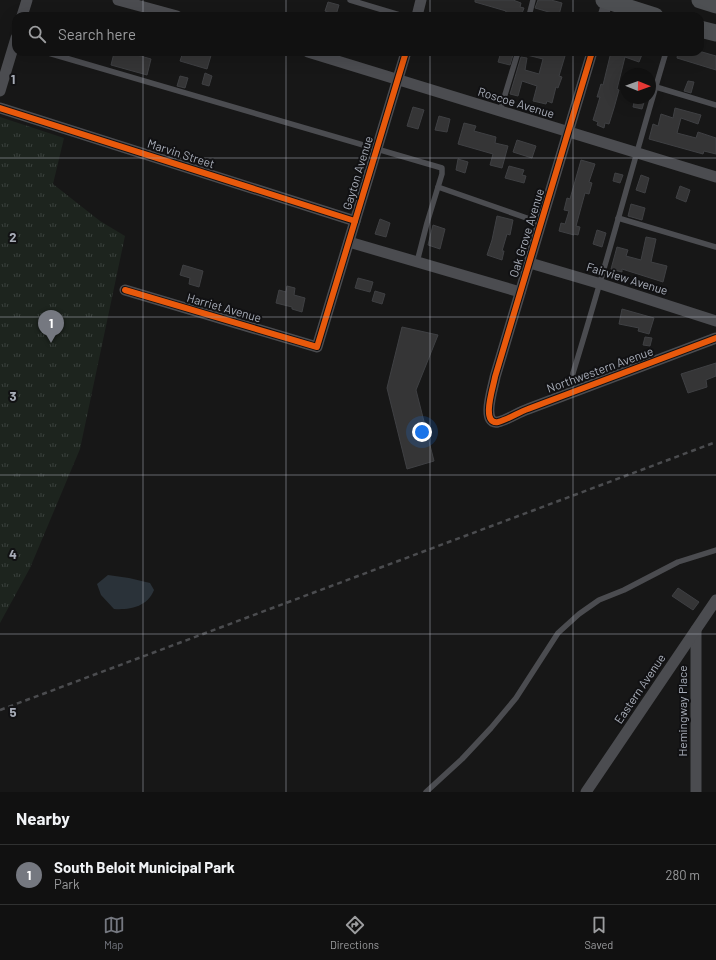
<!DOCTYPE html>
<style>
:root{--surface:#111;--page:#1a1a1a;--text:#f1f3f6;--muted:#9c9d9f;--line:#303131;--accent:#757880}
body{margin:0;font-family:Barlow,sans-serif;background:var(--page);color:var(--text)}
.compass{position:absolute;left:620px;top:68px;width:36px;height:36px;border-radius:50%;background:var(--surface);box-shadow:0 4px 16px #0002;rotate:91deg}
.you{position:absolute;left:422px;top:432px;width:14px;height:14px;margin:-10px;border:3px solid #fff;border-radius:50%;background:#1a73e8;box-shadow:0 0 0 6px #1a73e833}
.badge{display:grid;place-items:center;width:26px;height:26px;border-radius:50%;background:var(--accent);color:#fff;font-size:13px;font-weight:700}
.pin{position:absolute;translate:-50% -33px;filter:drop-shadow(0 1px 2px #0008)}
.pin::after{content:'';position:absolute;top:21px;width:14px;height:12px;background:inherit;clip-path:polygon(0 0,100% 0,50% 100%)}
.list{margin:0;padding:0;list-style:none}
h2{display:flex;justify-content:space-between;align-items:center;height:52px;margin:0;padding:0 16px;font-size:17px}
h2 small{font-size:13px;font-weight:400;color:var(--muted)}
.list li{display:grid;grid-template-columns:26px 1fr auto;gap:12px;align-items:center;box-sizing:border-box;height:60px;padding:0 16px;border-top:1px solid var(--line)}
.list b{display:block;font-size:15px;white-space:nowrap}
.list p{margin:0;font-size:13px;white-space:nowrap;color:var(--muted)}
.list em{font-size:13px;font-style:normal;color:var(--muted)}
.icon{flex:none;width:22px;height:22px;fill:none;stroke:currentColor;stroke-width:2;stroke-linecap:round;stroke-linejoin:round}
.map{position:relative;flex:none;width:716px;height:792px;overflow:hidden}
.search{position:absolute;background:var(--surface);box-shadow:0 4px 16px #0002;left:12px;right:12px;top:12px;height:44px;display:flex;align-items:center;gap:10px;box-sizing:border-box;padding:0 14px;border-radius:12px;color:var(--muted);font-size:15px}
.sheet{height:112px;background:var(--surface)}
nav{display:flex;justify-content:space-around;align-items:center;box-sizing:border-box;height:56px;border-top:1px solid var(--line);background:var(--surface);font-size:11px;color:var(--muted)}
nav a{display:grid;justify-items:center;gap:2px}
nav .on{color:var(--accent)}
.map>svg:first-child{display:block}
</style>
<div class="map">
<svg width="716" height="792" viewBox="0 0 716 792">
<defs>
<pattern id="grass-tufts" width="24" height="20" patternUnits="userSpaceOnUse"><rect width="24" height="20" fill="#1d241e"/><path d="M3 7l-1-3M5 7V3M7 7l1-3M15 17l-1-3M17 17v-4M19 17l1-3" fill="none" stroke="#3b413d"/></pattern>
</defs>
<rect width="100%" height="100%" fill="#171717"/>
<path fill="url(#grass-tufts)" d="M0,117L64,138L53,184L100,221L125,236L80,449L30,568L0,623Z"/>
<path fill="#2a3239" d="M108,575L129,578L150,583L154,590C147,607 130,610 114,609L101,595L97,584Z"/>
<g fill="#353536" stroke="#3f4043">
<path d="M475,0H513L521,3L520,7L524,8L521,16H505L506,11L475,2Z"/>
<path d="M538,0H551L562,3L559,15L535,8Z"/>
<path d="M328,2L339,5L336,15L325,11Z"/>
<path d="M121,52H131L130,53L151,59L147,75L111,65L114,53L120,55Z"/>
<path d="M183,52H212L207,69L180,61Z"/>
<path d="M501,52L513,55L510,65L498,62Z"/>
<path d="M528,52H552L565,56L559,76L562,77L558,88L556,87L552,103L547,101L546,104L533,101L537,86L522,81L518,96L510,94L521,57L527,58L525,70L539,74L543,59L527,55Z"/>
<path d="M611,52H643L639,62L625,57L617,89L619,90L614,108L609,124L605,123L604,128L597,125L598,122L593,120L600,97H597L601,84L603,85Z"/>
<path d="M678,52H702L716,56V70L677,58Z"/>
<path d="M205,73L212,76L209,86L202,84Z"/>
<path d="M180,76L188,78L185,88L177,86Z"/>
<path d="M688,81L694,82L691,93L684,91Z"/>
<path d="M635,98L645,99L642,109L633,107Z"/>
<path d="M413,107L424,110L418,129L407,126Z"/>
<path d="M675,108L701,115L698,124L681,118L677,133L696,138L698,132L716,138V154L704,151L703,154L649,139L653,124L658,126L661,114L673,118Z"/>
<path d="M439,116L450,119L447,132L435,130Z"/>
<path d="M464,123L476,126L474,131L496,137L495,143L508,146L502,168L490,165L493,154L458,144Z"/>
<path d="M517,140L536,146L532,158L513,152Z"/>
<path d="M458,159L468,162L465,173L456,170Z"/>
<path d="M581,160L595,164L589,182L592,183L589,194L585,193L576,226L580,227L578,235L574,234V235L559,231L561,223L565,224L569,211L564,210L567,198L570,199Z"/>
<path d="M509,166L524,170L522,175L526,176L524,183L505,178Z"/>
<path d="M615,173L623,175L620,183L613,181Z"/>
<path d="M641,175L649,178L645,193L636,190Z"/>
<path d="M680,186L690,190L686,202L676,198Z"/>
<path d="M631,204L645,208L642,220L628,216Z"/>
<path d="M497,216L513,220L510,235L507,234L502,251H504L502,260L487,255L492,240Z"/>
<path d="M380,219L390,223L386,237L375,234Z"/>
<path d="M433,225L445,229L440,249L428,245Z"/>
<path d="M597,230L606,233L602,247L593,244Z"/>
<path d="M646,237L656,239L651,262L667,266L663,282L622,269V272L611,269L617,247L628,250L626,256L641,260Z"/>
<path d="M183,265L203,271L199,287L189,284L190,278L180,275Z"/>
<path d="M358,278L373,282L370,292L355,288Z"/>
<path d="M287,286L295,288L294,295L305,298L302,312L292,309V307L276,303L279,290L286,292Z"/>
<path d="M375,291L385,294L382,304L372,301Z"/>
<path d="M622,309L654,318L649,334L638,331L639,328L619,324Z"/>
<path d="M402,327L438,335L416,390L434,461L407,469L387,388Z"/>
<path d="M645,337L652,338L650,346L643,345Z"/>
<path d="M716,363V376L706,380L707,387L688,393L681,374Z"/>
<path d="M678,588L699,602L693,610L672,596Z"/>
</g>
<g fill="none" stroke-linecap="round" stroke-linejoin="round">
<g stroke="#4b4c50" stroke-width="5.5">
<path d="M350,0L403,16"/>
<path d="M529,16L533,0"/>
<path d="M45,52L442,168V174L427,223L417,262"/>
<path d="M656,87L716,105"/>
<path d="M500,111L518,52"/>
<path d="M438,187L541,223"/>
<path d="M618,218L716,247"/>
<path d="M575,392L572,384L573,373C606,267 634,159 666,52"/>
<path d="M426,792L462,759L491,728L516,698L558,633L579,614L599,600L624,590L678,562L716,550"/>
</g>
<g stroke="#4b4c50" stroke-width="11">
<path d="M118,0L177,16"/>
<path d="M22,16L27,0"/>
<path d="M417,16L421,0"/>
<path d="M603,16L608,0"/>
<path d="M308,52L716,177"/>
<path d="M592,52L495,377C494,385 480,425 498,422C507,420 519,412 528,409L716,338"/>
<path d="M0,91L16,38"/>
<path d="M0,108L355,221"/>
<path d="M349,242L520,292"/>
<path d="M530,263L601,284L716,321"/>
<path d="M125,290L317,347L406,52"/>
<path d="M696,630V792"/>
<path d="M586,792L716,600"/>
</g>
<g stroke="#4d4f52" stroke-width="17">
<path d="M604,0L655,16"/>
<path d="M700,0L716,5"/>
<path d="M700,29L716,33"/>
</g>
<path stroke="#4b4c4f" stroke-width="2.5" stroke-dasharray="5 4" stroke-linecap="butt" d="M0,710L716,442"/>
<g stroke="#111113" stroke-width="8">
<g id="cycleway">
<path d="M592,52L495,377C494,385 480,425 498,422C507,420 519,412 528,409L716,338"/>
<path d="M0,108L355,221"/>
<path d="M125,290L317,347L406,52"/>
</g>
</g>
<use href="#cycleway" stroke="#e8590c" stroke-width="6"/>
</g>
<path fill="none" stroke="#a8adb8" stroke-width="1" stroke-opacity="0.55" d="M143,0V16M286,0V16M430,0V16M573,0V16M143,52V792M286,52V792M430,52V792M573,52V792M0,158H716M0,317H716M0,475H716M0,634H716"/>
<g text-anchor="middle" stroke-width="4" stroke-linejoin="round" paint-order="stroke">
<g font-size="12" fill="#a8adb8" stroke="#111113">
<text transform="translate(516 103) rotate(17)" y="4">Roscoe Avenue</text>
<text transform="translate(181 154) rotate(18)" y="4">Marvin Street</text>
<text transform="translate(358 173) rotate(-73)" y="4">Gayton Avenue</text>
<text transform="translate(527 233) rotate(-73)" y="4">Oak Grove Avenue</text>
<text transform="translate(627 279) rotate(17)" y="4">Fairview Avenue</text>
<text transform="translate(224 308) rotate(16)" y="4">Harriet Avenue</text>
<text transform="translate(600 370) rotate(-20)" y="4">Northwestern Avenue</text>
<text transform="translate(640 689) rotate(-56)" y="4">Eastern Avenue</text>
<text transform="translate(683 711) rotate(-90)" y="4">Hemingway Place</text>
</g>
</g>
<g font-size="13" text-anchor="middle" font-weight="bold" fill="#a8adb8" stroke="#111113" stroke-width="4" stroke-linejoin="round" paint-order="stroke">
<text x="13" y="84">1</text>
<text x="13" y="242">2</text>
<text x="13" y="401">3</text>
<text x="13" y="559">4</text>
<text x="13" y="717">5</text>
</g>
</svg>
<svg class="compass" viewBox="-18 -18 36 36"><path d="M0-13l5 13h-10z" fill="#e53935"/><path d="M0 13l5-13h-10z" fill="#9c9d9f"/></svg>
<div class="you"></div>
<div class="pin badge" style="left:51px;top:343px">1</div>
<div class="search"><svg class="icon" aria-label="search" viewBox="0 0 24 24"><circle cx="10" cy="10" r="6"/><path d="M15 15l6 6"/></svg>Search here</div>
</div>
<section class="sheet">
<h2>Nearby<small></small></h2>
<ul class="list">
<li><span class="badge">1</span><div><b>South Beloit Municipal Park</b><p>Park</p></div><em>280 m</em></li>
</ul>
</section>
<nav>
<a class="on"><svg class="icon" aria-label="map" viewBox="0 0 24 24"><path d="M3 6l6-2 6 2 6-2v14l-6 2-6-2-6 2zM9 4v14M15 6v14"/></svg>Map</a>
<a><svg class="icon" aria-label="directions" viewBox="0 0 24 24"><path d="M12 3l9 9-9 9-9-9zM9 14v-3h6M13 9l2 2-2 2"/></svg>Directions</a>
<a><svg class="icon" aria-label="saved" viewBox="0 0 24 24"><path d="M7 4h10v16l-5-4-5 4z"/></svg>Saved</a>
</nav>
